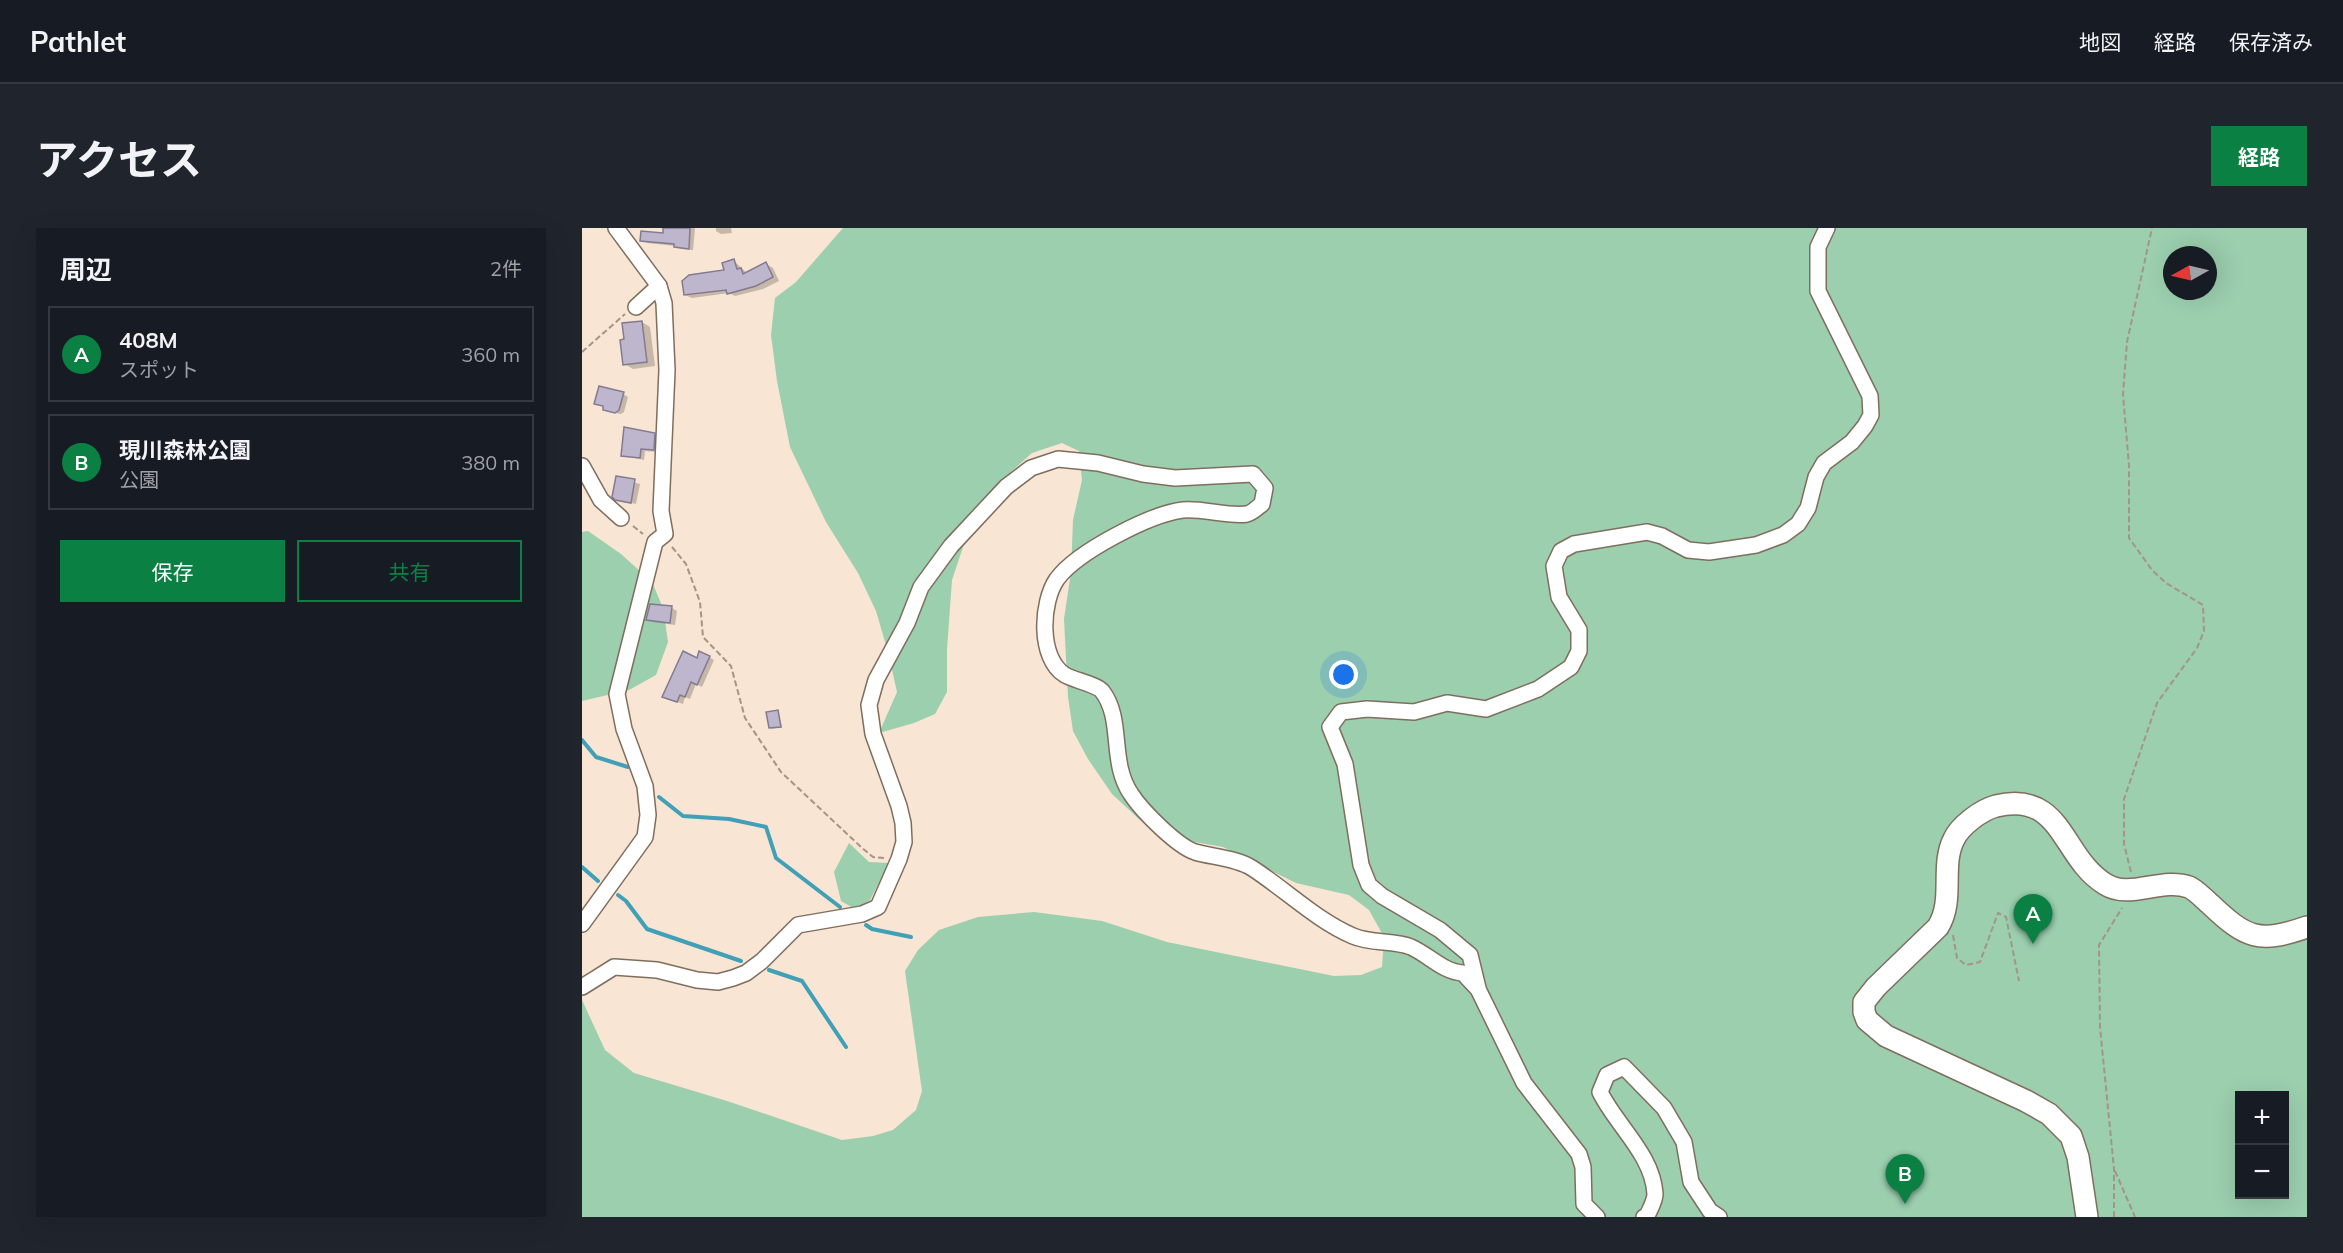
<!DOCTYPE html>
<html lang="ja">
<meta charset="utf-8">
<style>
:root{--surface:#171b24;--page:#20242c;--text:#f1f3f6;--muted:#9ea1a6;--line:#363941;--accent:#0b8043}
body{margin:0;font-family:Mulish,"Noto Sans JP",sans-serif;background:var(--page);color:var(--text)}
.controls{position:absolute;right:18px;bottom:18px;display:grid;overflow:hidden;border-radius:0px;box-shadow:0 6px 24px #0002}
.controls button{width:54px;height:54px;display:grid;place-items:center;padding:0;border:0;border-bottom:2px solid var(--line);background:var(--surface);color:var(--text);font:30px sans-serif}
.compass{position:absolute;left:1581px;top:18px;width:54px;height:54px;border-radius:50%;background:var(--surface);box-shadow:0 6px 24px #0002;rotate:262deg}
.you{position:absolute;left:762px;top:447px;width:21px;height:21px;margin:-15px;border:4px solid #fff;border-radius:50%;background:#1a73e8;box-shadow:0 0 0 9px #1a73e833}
.badge{display:grid;place-items:center;width:39px;height:39px;border-radius:50%;background:var(--accent);color:#fff;font-size:20px;font-weight:700}
.pin{position:absolute;translate:-50% -50px;filter:drop-shadow(0 2px 3px #0008)}
.pin::after{content:'';position:absolute;top:32px;width:21px;height:18px;background:inherit;clip-path:polygon(0 0,100% 0,50% 100%)}
.list{margin:0;padding:0;list-style:none}
h2{display:flex;justify-content:space-between;align-items:center;height:78px;margin:0;padding:0 24px;font-size:26px}
h2 small{font-size:20px;font-weight:400;color:var(--muted)}
.list li{display:grid;grid-template-columns:39px 1fr auto;gap:18px;align-items:center;box-sizing:border-box;height:96px;margin:0 12px 12px;padding:0 12px;border:2px solid var(--line);border-radius:0px}
.list b{display:block;font-size:22px;white-space:nowrap}
.list p{margin:0;font-size:20px;white-space:nowrap;color:var(--muted)}
.list em{font-size:20px;font-style:normal;color:var(--muted)}
.actions{display:flex;gap:12px;padding:18px 24px}
.actions a{flex:1;padding:14px 0;border:2px solid var(--accent);border-radius:0px;text-align:center;font-size:21px;color:var(--accent)}
.actions .main{background:var(--accent);color:#fff}
.map{position:relative;flex:none;width:1725px;height:989px;overflow:hidden;border-radius:0px}
header{display:flex;align-items:center;gap:36px;box-sizing:border-box;height:84px;padding:0 30px;background:var(--surface);border-bottom:2px solid var(--line)}
header strong{font-size:28px}
nav{display:flex;gap:33px;margin-inline-start:auto;font-size:21px}
.intro{display:flex;align-items:center;justify-content:space-between;box-sizing:border-box;height:144px;padding:0 36px}
h1{margin:0;font-size:42px}
.button{padding:15px 27px;border-radius:0px;background:var(--accent);color:#fff;font-size:21px;font-weight:700}
main{display:flex;gap:36px;padding:0 36px}
aside{flex:1;background:var(--surface);border-radius:0px;box-shadow:0 6px 24px #0002}
.map>svg:first-child{display:block}
</style>
<header>
<strong>Pathlet</strong>
<nav><a>地図</a><a>経路</a><a>保存済み</a></nav>
</header>
<div class="intro"><h1>アクセス</h1><a class="button">経路</a></div>
<main>
<aside>
<h2>周辺<small>2件</small></h2>
<ul class="list">
<li><span class="badge">A</span><div><b>408M</b><p>スポット</p></div><em>360 m</em></li>
<li><span class="badge">B</span><div><b>現川森林公園</b><p>公園</p></div><em>380 m</em></li>
</ul>
<div class="actions"><a class="main">保存</a><a>共有</a></div>
</aside>
<div class="map">
<svg width="1725" height="989" viewBox="0 0 1725 989">
<rect width="100%" height="100%" fill="#f8e5d3"/>
<g fill="#9bcfae" fill-rule="evenodd">
<path d="M261,0H1725V989H0V772L23,822L52,845L145,873L260,912L291,908L311,902L334,882L340,863L323,743L336,722L357,702L396,689L452,684L520,693L585,714L752,748L779,747L800,739L802,709L787,682L767,667L714,655L641,619L585,609L558,592L530,566L506,531L491,503L486,469L482,391L489,344L491,292L500,252L497,223L480,215L450,225L413,258L385,307L370,352L365,421V464L353,486L332,495L297,505L315,464L306,424L294,383L276,345L244,294L208,219L195,153L189,107L193,70L214,54ZM1590,27H1626V63H1590ZM1658,868H1702V966H1658Z"/>
<path d="M6,303L39,326L70,354L81,380L86,414L74,447L47,462L0,473V304Z"/>
<path d="M267,615L287,634L307,635L288,672L273,681L259,673L252,644Z"/>
</g>
<g fill="#0003">
<path d="M83,0H113L111,22L98,21L94,18L65,15L60,12L82,7Z"/>
<path d="M134,0H149L150,5L139,6L134,3Z"/>
<path d="M152,33L165,45L184,36L191,40L197,53L181,61L153,68L147,65L110,70L103,67L144,43Z"/>
<path d="M60,94L68,99L73,138L51,141L43,136L44,112Z"/>
<path d="M41,166L46,169L42,184L39,186L27,184L22,181L23,179L14,175Z"/>
<path d="M44,201L65,203L77,209L76,224L63,223L62,232L40,227Z"/>
<path d="M35,250L58,256L54,276L34,271Z"/>
<path d="M90,380L95,383L93,397L71,394L66,392Z"/>
<path d="M127,429L132,432L120,459L114,456L108,471L103,469L101,476L87,471L116,432Z"/>
<path d="M196,484L200,499L190,501L188,499Z"/>
</g>
<g fill="none" stroke-linecap="round" stroke-linejoin="round">
<g stroke="#40a0b7" stroke-width="4">
<path d="M0,512L14,529L46,539"/>
<path d="M77,569L101,588L147,591L184,599L194,630L258,679"/>
<path d="M0,639L16,653"/>
<path d="M36,667L44,673L65,701L159,733"/>
<path d="M284,697L290,701L329,709"/>
<path d="M187,742L220,753L264,819"/>
</g>
</g>
<g fill="#beb6cc" stroke="#827b90" stroke-width="1.5">
<path d="M81,0H108L107,21L92,19V16L58,13L59,3L81,5Z"/>
<path d="M152,31L155,41L159,40L161,46L184,34L191,49L174,58L145,66L144,62L102,67L100,53L107,47L142,42L140,35Z"/>
<path d="M60,93L65,134L41,137L38,112L42,111L40,95Z"/>
<path d="M17,158L42,164L37,182L33,185L21,182V178L12,176Z"/>
<path d="M42,199L73,205L72,222L59,221L58,230L39,228Z"/>
<path d="M34,248L53,251L49,275L33,272L30,269Z"/>
<path d="M68,376L90,378L88,395L64,392Z"/>
<path d="M101,423L115,430L117,423L128,428L115,457L109,454L103,469L98,467L95,474L80,469Z"/>
<path d="M196,482L199,499L187,500L184,484Z"/>
</g>
<g fill="none" stroke-linecap="round" stroke-linejoin="round">
<g stroke="#7f6e5e" stroke-width="18">
<g id="street">
<path d="M54,79L77,58"/>
<path d="M0,238L19,272L39,290"/>
<path d="M0,696L63,609L66,587L63,558L42,501L35,466L73,314L83,306L79,283L85,142L82,75L77,58L34,0"/>
<path d="M0,759L32,739L75,742L115,752L136,754L151,750L164,745L180,733L216,697L280,686L296,679L317,631L322,614L321,595L317,578L291,506L287,477L294,452L325,395L339,359L369,318L424,259L449,240L476,231L516,235L561,246L593,250L671,246L683,260L680,276C676,279 670,285 665,286C647,289 620,280 601,282C568,286 495,324 475,351C459,374 456,430 483,447C492,452 515,457 520,463C542,491 527,534 549,566C560,583 595,618 613,624C630,629 654,630 670,640C704,662 734,692 771,708C789,716 812,712 829,719C847,727 861,744 881,745L896,761L942,855L997,926L1001,939L1002,976L1015,989"/>
<path d="M896,760L888,727L858,702L800,668L787,657L779,637L763,536L748,499L759,484L785,481L832,484L865,475L904,481L956,461L989,439L997,423V402L977,369L972,338L979,323L992,316L1065,304L1080,308L1106,322L1127,324L1174,317L1201,307L1216,296L1226,280L1234,249L1242,235L1270,214L1283,198L1289,187L1288,168L1236,63V19L1245,0"/>
<path d="M1062,989L1065,988C1068,981 1073,973 1073,966C1071,927 1034,897 1018,864L1025,847L1042,839L1082,880L1102,914L1109,954L1128,983L1137,989"/>
</g>
</g>
<g stroke="#7f6e5e" stroke-width="24">
<path id="secondary" d="M1505,989L1496,929L1489,908L1467,886L1444,873L1304,808L1285,792L1282,784V774L1294,759L1356,699C1373,672 1358,638 1372,611C1378,598 1399,582 1414,578C1481,562 1479,629 1523,656C1548,672 1579,649 1607,659C1614,662 1622,671 1628,676C1664,710 1676,716 1725,699"/>
</g>
<g stroke="#a39587" stroke-width="2" stroke-dasharray="6 3" stroke-linecap="butt">
<path d="M0,124L43,86"/>
<path d="M51,298L61,306"/>
<path d="M90,319L104,336L118,374L121,409L149,438L163,490L199,544L279,619L291,629L302,630"/>
<path d="M1549,644L1542,616V571L1575,475L1615,420L1622,403L1621,377L1584,355L1570,342L1547,310V238L1541,166L1545,114L1570,0"/>
<path d="M1371,707L1375,730L1384,737L1398,734L1416,685L1424,689L1437,753"/>
<path d="M1533,943L1553,989"/>
<path d="M1532,989V941L1518,799L1517,717L1540,680"/>
</g>
<use href="#street" stroke="#fff" stroke-width="15"/>
<use href="#secondary" stroke="#fff" stroke-width="21"/>
</g>
</svg>
<div class="controls">
<button>+</button>
<button>−</button>
</div>
<svg class="compass" viewBox="-18 -18 36 36"><path d="M0-13l5 13h-10z" fill="#e53935"/><path d="M0 13l5-13h-10z" fill="#9ea1a6"/></svg>
<div class="you"></div>
<div class="pin badge" style="left:1451px;top:716px">A</div>
<div class="pin badge" style="left:1323px;top:976px">B</div>
</div>
</main>
